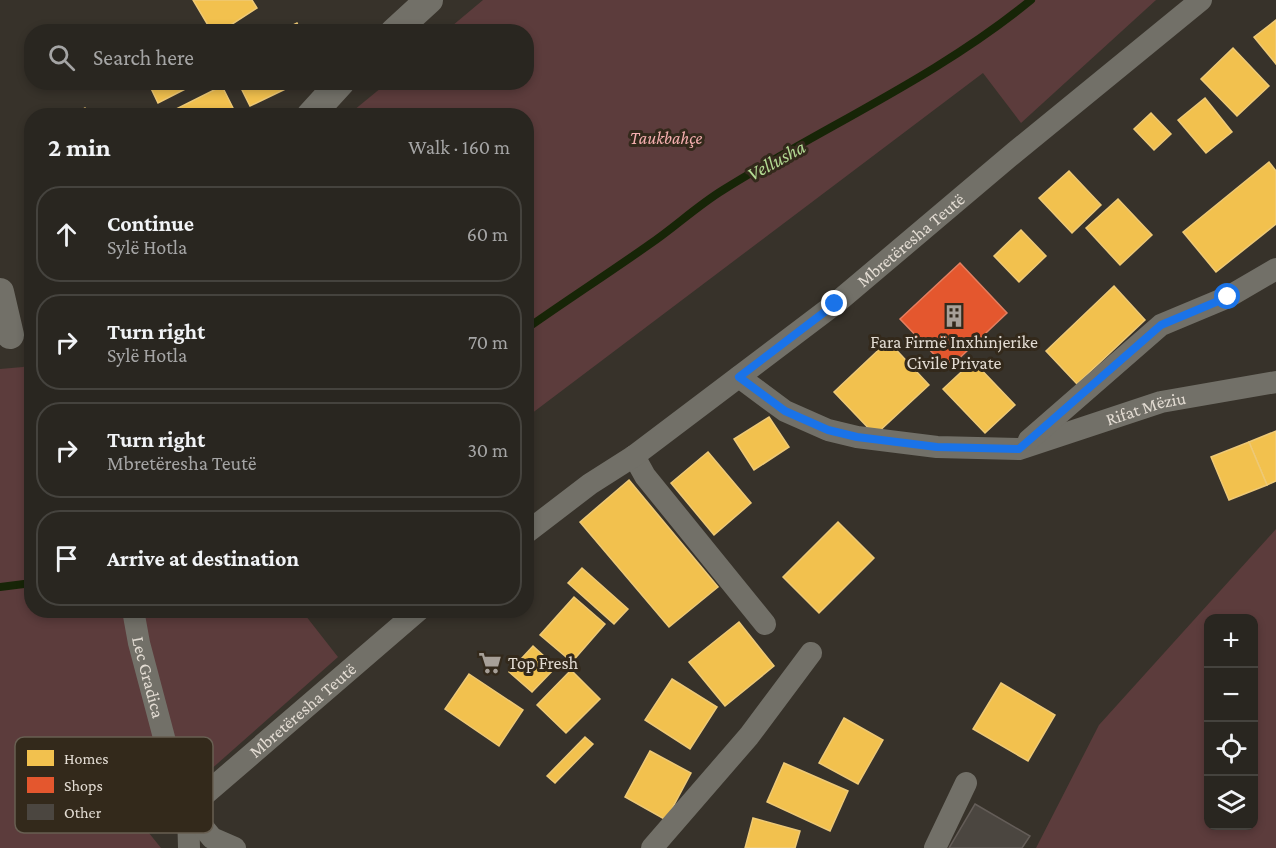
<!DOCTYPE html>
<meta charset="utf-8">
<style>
:root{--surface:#292620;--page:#312e29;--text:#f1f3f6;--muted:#a5a5a5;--line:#45433e}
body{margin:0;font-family:"Crimson Pro",serif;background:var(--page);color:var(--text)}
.controls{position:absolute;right:18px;bottom:18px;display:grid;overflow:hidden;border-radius:12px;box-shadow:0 3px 9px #0003}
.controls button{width:54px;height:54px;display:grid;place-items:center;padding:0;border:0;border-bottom:2px solid var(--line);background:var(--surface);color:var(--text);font:30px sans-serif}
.stop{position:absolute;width:18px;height:18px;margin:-14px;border:4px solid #1a73e8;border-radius:50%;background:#fff}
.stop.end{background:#1a73e8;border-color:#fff;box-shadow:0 2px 6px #0008}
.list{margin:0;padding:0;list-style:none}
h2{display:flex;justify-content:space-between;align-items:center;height:78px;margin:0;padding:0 24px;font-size:26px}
h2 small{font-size:20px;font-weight:400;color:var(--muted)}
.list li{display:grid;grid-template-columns:39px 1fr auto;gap:18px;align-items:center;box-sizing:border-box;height:96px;margin:0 12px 12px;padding:0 12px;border:2px solid var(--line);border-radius:24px}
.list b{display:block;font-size:22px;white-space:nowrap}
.list p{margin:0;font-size:20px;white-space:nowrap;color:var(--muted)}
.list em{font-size:20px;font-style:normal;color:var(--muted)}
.icon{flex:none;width:33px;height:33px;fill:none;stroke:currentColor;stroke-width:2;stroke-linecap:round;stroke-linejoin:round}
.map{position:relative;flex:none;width:1276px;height:848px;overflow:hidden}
.search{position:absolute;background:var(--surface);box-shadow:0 3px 9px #0003;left:24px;top:24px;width:510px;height:66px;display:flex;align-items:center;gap:15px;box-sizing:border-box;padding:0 21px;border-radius:24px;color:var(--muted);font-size:22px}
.panel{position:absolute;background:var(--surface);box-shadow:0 3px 9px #0003;left:24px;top:108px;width:510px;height:510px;border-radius:24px}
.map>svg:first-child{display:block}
</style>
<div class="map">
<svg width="1276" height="848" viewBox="0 0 1276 848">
<rect width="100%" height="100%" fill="#37322a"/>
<g fill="#5c3c3c" fill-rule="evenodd">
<path d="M483,0H1156L1021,123L983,73L527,417L526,116L348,115L387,83L526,82V32L446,31Z"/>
<path d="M31,364L32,610L302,611L338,657L174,802L149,833L161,848H0V369L23,367Z"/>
<path d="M1276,529V848H1036L1099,725ZM1208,618H1254V826H1208Z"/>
</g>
<g fill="#f2c14e" stroke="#eec976" stroke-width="1.5">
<path d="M193,0H252L257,8L220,32H212Z"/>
<path d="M1276,20V64L1254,37Z"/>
<path d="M297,23L301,32H279Z"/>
<path d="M194,25L197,32H180Z"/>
<path d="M1233,48L1269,86L1237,116L1201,79Z"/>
<path d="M148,82H199L158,103Z"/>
<path d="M238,82H298V83L250,106Z"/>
<path d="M222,86L237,116H179L176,109Z"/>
<path d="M1205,98L1232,132L1206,153L1178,120Z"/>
<path d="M85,108L89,116H70Z"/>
<path d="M1151,113L1171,134L1154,150L1134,129Z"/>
<path d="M1269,162L1276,171V224L1216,272L1183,232Z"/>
<path d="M1069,171L1101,205L1072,233L1039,198Z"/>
<path d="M1118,199L1152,235L1120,265L1086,228Z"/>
<path d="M1021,230L1046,256L1019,282L994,256Z"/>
<path d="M1114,286L1145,320L1077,384L1046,351Z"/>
<path d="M888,341L929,385L875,435L834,392Z"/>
<path d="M973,361L1015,405L985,433L943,389Z"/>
<path d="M769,417L789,447L754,470L734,439Z"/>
<path d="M1276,431V481L1267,485L1249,442Z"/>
<path d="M1249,442L1267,485L1229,500L1211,457Z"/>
<path d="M708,452L751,503L714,535L671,483Z"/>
<path d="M629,480L718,587L669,627L580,522Z"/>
<path d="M838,522L874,558L819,613L783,577Z"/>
<path d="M582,568L628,609L614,624L568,583Z"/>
<path d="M574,597L605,624L572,662L540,635Z"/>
<path d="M739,622L774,666L725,706L689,662Z"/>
<path d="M533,646L556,667L532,692L509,672Z"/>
<path d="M571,670L600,699L566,733L537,705Z"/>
<path d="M469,674L523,710L499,746L445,709Z"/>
<path d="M672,679L717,707L690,749L645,720Z"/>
<path d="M1001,683L1055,715L1028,761L973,729Z"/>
<path d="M844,718L883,740L858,784L819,763Z"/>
<path d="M585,737L593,744L555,783L547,776Z"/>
<path d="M650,751L691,773L666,820L625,797Z"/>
<path d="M784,763L848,791L830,831L767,802Z"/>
<path d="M753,818L800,831L795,848H745Z"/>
</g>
<path fill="#e4572e" stroke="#e47f60" stroke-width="1.5" d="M960,263L1007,313L948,369L900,319Z"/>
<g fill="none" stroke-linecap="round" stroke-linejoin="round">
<g stroke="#172507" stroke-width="8">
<path d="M526,329C567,300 609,273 650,244C675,227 697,206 723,190C825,126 937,77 1031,0"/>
<path d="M0,587L32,583"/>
</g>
</g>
<path fill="#4b4640" stroke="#645d58" stroke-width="1.5" d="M975,804L1030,836L1022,848H949Z"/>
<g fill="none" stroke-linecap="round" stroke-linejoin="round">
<g stroke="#727068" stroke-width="22">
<path id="s1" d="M739,377L785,411L828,430L857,437L937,447L1019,449L1161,402L1276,382"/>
<path d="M1029,440L1161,325L1228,297L1276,269"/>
<path d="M634,456L645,476L765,624"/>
<path id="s2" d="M526,533L590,484L634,456L835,304L1015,152L1201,0"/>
<path id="s3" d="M133,610L139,643L180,798L188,809L189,848"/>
<path id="s4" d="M235,848L212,838L188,809L419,610"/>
<path d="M652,848L749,736L811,653"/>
<path d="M935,848L966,783"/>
</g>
<g stroke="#727068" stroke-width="28">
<path d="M394,32L429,0"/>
<path d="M310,116L341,82"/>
<path d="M0,292L10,335"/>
</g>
</g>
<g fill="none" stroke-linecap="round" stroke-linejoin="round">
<path stroke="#1a73e8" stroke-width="8" d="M835,304L739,377L785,411L828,430L857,437L937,447L1019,449L1161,325L1228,297"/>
</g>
<defs>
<g id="building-bare" transform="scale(1.8)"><path d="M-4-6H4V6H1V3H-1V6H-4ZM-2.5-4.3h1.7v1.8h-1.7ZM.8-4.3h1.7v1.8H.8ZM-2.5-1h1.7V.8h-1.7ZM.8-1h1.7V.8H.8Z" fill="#a7a098" stroke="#33291b" stroke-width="2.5" paint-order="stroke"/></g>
<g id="supermarket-bare" transform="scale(1.8)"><path d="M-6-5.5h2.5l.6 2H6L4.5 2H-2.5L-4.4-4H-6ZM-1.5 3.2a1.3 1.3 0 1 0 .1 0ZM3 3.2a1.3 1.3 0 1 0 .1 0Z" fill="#a7a098" stroke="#33291b" stroke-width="2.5" paint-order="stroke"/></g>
</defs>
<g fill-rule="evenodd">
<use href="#building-bare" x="954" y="316"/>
<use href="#supermarket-bare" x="490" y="663"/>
</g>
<g text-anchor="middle" stroke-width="6" stroke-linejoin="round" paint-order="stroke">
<g font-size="18" font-style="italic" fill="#f5afaf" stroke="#33291b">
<text x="666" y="144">Taukbahçe</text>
</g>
<g font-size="18" fill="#e3dcd3" stroke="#33291b">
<text dy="6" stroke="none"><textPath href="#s2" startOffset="484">Mbretëresha Teutë</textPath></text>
<text dy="6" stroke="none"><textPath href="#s1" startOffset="430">Rifat Mëziu</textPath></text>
<text dy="6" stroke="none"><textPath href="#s3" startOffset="69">Lec Gradica</textPath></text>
<text dy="6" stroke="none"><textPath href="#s4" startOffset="214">Mbretëresha Teutë</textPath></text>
</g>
<g font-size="18" fill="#e3dcd3" stroke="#33291b">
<text x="954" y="348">Fara Firmë Inxhinjerike<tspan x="954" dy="21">Civile Private</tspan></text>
<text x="508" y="669" text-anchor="start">Top Fresh</text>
</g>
<g font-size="20" font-style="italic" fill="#b3da93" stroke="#33291b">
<text transform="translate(776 160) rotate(-29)" y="7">Vellusha</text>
</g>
</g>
<rect x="15" y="737" width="198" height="96" rx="9" fill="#33291b" stroke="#685f52" stroke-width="1.5"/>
<rect x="27" y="750" width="27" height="16" fill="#f2c14e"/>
<rect x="27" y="777" width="27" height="16" fill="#e4572e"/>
<rect x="27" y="804" width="27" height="16" fill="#4b4640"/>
<g font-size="16" fill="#e3dcd3">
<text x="64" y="764">Homes</text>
<text x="64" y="791">Shops</text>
<text x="64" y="818">Other</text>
</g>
</svg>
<div class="controls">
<button>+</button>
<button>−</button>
<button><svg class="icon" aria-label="locate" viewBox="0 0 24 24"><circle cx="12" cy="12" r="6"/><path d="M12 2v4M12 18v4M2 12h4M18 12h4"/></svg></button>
<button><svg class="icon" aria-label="layers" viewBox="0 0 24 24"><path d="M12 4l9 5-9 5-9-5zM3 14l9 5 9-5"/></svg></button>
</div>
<div class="stop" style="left:1228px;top:297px"></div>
<div class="stop end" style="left:835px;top:304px"></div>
<div class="search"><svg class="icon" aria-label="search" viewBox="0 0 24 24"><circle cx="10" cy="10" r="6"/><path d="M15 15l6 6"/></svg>Search here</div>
<section class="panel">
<h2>2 min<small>Walk · 160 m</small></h2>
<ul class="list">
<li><svg class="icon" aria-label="ahead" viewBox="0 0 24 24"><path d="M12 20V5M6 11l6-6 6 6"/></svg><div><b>Continue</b><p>Sylë Hotla</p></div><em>60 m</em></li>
<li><svg class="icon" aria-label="right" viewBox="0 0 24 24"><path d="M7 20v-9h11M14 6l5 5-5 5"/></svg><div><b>Turn right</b><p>Sylë Hotla</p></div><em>70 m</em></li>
<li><svg class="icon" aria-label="right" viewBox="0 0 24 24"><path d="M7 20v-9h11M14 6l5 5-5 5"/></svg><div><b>Turn right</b><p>Mbretëresha Teutë</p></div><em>30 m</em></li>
<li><svg class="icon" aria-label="arrive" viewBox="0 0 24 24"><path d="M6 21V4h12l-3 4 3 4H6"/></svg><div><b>Arrive at destination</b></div></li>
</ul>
</section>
</div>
